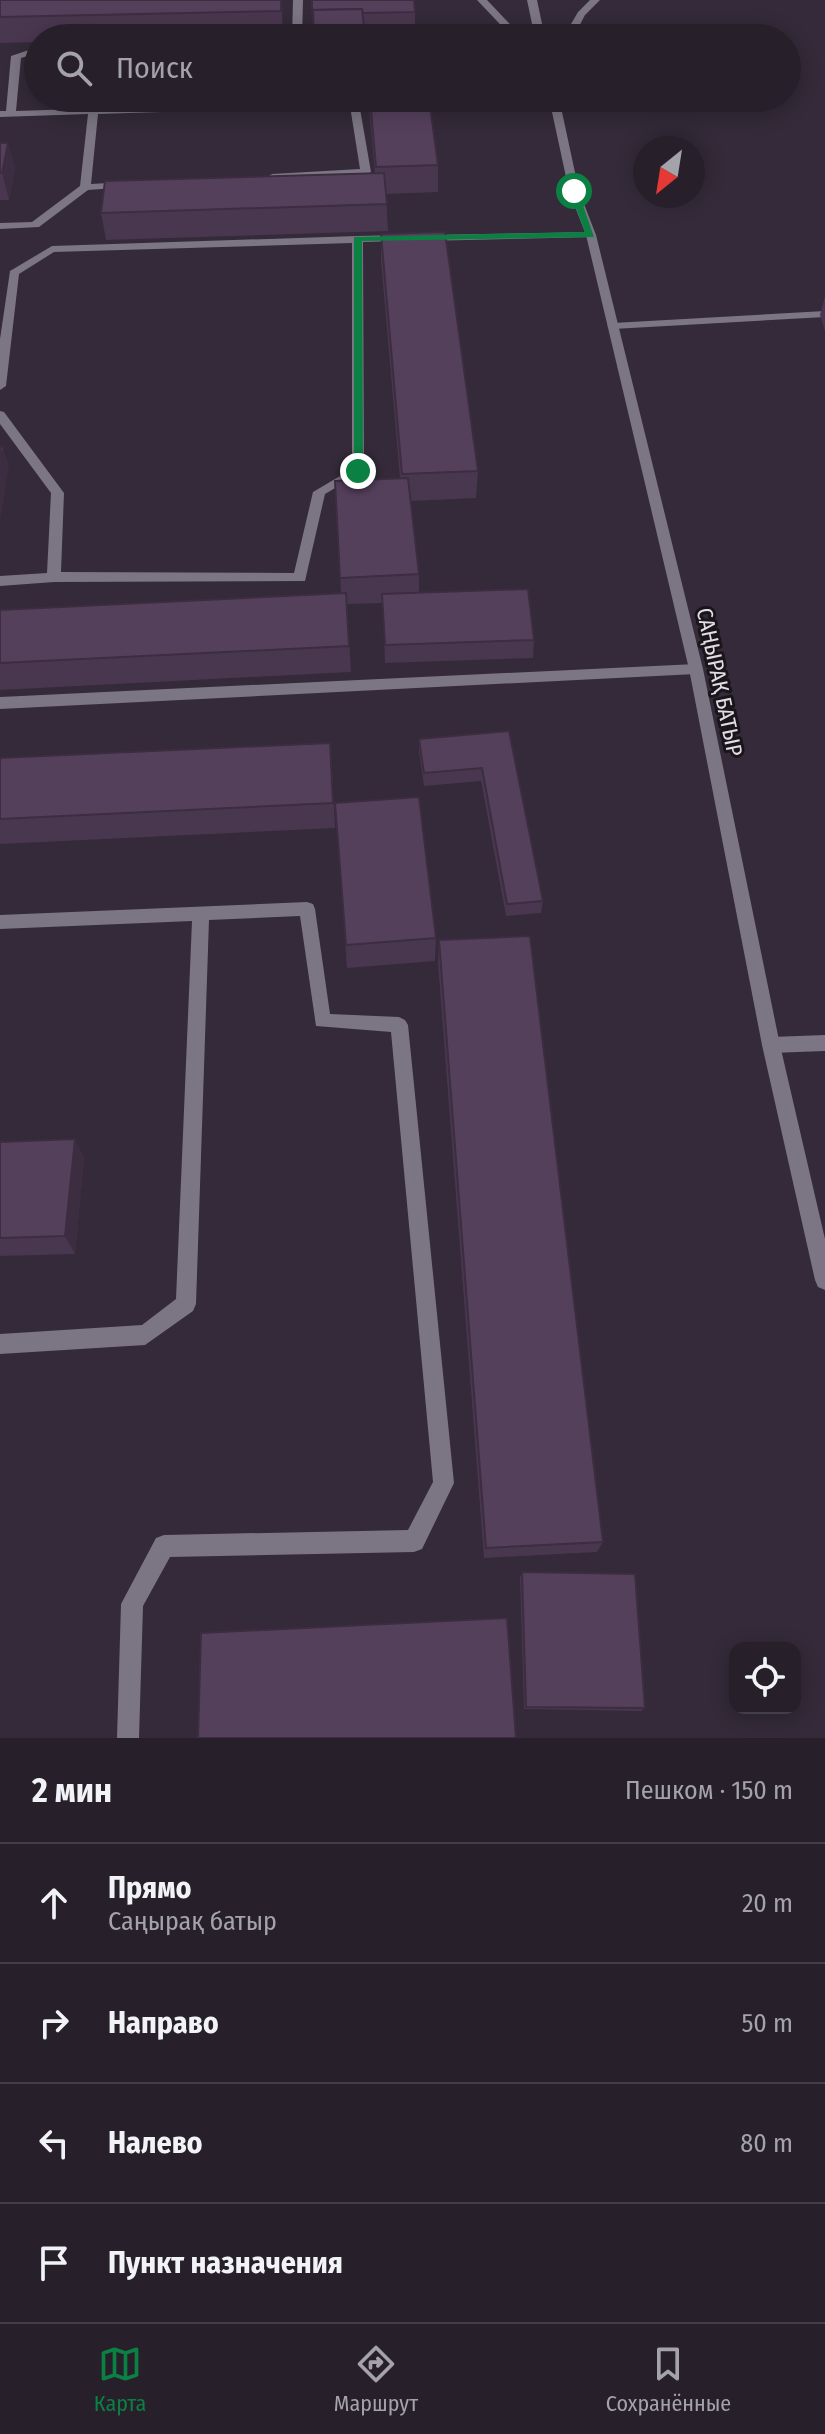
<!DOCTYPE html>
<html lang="ru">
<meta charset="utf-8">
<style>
:root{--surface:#27202b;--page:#332d37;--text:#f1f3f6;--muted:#a4a3a9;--line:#433e47;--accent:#0b8043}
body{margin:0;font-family:"Fira Sans Condensed",sans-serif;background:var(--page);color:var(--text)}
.controls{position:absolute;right:24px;bottom:24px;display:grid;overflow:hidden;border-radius:16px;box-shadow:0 4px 20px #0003}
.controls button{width:72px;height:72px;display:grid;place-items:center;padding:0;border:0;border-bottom:2px solid var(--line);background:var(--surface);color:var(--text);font:40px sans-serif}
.compass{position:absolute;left:633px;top:136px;width:72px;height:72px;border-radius:50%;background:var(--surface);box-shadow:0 4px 20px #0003;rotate:210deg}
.stop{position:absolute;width:24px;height:24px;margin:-18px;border:6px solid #0b8043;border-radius:50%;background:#fff}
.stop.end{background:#0b8043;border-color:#fff;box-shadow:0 2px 8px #0008}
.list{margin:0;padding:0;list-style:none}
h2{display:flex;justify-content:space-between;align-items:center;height:104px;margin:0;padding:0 32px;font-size:34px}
h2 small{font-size:26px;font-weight:400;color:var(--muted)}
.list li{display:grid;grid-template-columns:52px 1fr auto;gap:24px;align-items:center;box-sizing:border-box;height:120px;padding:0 32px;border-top:2px solid var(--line)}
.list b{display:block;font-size:30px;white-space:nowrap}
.list p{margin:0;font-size:26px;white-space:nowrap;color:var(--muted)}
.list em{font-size:26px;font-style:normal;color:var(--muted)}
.icon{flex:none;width:44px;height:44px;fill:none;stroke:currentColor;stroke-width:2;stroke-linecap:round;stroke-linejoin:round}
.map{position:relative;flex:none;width:825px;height:1738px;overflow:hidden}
.search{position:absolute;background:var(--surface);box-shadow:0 4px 20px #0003;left:24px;right:24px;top:24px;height:88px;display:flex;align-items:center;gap:20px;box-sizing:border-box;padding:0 28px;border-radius:44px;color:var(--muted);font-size:30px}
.sheet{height:584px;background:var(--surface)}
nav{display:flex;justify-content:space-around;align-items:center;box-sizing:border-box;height:112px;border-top:2px solid var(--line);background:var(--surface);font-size:22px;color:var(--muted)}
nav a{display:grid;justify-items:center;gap:4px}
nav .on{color:var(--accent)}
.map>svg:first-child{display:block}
</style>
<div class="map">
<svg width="825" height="1738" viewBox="0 0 825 1738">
<rect width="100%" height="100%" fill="#342a39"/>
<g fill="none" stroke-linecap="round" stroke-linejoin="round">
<g fill="#7c7583" fill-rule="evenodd">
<path d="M293,0H303L302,38H292Z"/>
<path d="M38,47V53L21,58L16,111L354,100L359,103L371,172L366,175L272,180L267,177L272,174L360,169L350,106L98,114L91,184L125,182L129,183V187L88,190L39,227L0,229V223L32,222L80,186L88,114L0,117V111H6L11,56Z"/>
<path d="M591,232L595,233V237L424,241L419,238L424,235Z"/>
<path d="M357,236L401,235L406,238L401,241L363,242L364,471L325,494L305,581L54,582L0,586V576L47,573L51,493L0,424V411L4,412L64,493L61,572L294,573L313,492L352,469V243L54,252L19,274L6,386L0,390V339L10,271L52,246Z"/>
<path d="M825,311V317L613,329L607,326L613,323Z"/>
<path d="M696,664L703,669L696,674L0,709V697Z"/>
<path d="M307,902L313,904L315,909L330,1014L399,1017L405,1020L408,1025L454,1483L422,1549L414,1552L170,1557L143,1606L139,1738H117L121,1604L156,1538L164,1535L408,1530L433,1482L391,1032L316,1026L300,916L209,920L196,1304L193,1311L145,1345L0,1354V1334L142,1325L176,1299L192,921L0,929V915Z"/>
<path d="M825,1035V1051L771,1053L765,1050L762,1045L765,1040L771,1037Z"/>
</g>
<g fill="#7c7583" fill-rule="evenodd">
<path d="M477,0H487L523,38H513Z"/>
<path d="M527,0H537L545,38H535Z"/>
<path d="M590,0H600L585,15L573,38H563L578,12Z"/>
<path d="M549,98H559L579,191L596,235L703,669L780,1045L825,1239V1290L818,1287L815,1280L762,1045L689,669L586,235L569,191Z"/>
</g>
</g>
<g fill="#49374f">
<path d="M0,0H282L283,36L209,38H38V42L0,43Z"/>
<path d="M312,0L415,12V25L313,28Z"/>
<path d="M368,98H429L438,165V192L386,194L388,231L106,240L101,213L375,173Z"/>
<path d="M0,143H8L15,169L9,200H0Z"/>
<path d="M381,234L478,471L476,498L411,501L419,574V593L534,640L533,658L385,663L383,603L347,604L351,672L0,690V610L341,593L335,481L400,478L381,261Z"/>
<path d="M825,296V331L820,315Z"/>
<path d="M509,731L543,901L541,913L506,916L481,781L424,786L419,752V739Z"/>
<path d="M0,758L332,768L335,828L0,844Z"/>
<path d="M335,803L436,938L435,961L347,968Z"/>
<path d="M439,940L603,1542L597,1552L484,1558L438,963Z"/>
<path d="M75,1139L84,1158L75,1254L0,1256V1142Z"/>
<path d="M522,1572L645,1708L641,1711L524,1709L520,1577Z"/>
</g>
<g fill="#3c2d40">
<path d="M281,0H282L283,11V36Z"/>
<path d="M8,143L15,169L9,200L2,173Z"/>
<path d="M3,447L9,466L0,521V466Z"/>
<path d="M75,1139L84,1158L75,1254L65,1236Z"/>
</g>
<g fill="#55405c" stroke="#3c2d40" stroke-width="2">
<path d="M0,0H281V11L0,17Z"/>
<path d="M312,0H414L415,12L363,13L362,9L313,10V14H312Z"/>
<path d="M362,9L365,38H314L313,10Z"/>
<path d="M370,98H429L438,165L376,167Z"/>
<path d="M0,143H8L2,173H0Z"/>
<path d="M384,173L387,204L101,213L105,181Z"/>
<path d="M445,232L478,471L402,474L381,234Z"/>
<path d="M0,447H3L0,466Z"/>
<path d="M408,478L419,574L340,578L335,481Z"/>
<path d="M528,589L534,640L385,645L382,594Z"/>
<path d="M346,593L349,646L0,663V610Z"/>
<path d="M509,731L543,901L507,904L482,768L424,773L419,739Z"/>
<path d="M330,743L333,803L0,819V758Z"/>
<path d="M419,797L436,938L346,945L335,803Z"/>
<path d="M530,936L603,1542L486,1548L439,940Z"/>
<path d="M75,1139L65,1236L0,1238V1142Z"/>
<path d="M522,1572L635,1574L645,1708L526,1707Z"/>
<path d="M507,1618L516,1738H198L201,1633Z"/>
</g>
<path fill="#0b8043" d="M574,188L578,191L594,237L362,241L363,471L354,473V237L585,232L570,191Z"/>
<g text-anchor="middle" stroke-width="6" stroke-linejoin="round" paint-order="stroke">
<g font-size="22" fill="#e3dde6" stroke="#19151b">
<text transform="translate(720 682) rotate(78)" y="8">САҢЫРАҚ БАТЫР</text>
</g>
</g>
</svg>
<div class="controls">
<button><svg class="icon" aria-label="locate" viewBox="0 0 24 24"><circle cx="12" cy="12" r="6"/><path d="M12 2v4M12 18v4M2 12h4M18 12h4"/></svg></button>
</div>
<svg class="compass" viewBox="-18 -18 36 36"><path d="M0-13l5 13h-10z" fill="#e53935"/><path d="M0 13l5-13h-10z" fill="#a4a3a9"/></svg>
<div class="stop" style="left:574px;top:191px"></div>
<div class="stop end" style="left:358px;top:471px"></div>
<div class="search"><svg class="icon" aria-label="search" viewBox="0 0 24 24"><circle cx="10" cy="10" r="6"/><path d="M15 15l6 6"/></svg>Поиск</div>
</div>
<section class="sheet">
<h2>2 мин<small>Пешком · 150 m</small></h2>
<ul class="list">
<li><svg class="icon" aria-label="ahead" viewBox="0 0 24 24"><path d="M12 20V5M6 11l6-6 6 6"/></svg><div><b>Прямо</b><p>Саңырақ батыр</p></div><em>20 m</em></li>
<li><svg class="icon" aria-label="right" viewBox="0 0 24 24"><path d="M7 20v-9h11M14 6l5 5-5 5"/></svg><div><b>Направо</b></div><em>50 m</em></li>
<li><svg class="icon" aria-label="left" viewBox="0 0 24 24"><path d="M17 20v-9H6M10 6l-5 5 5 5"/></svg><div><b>Налево</b></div><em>80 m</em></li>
<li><svg class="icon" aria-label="arrive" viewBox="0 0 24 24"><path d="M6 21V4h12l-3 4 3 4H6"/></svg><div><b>Пункт назначения</b></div></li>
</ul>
</section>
<nav>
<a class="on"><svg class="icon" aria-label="map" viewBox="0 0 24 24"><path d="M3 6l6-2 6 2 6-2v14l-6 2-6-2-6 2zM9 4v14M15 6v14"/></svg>Карта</a>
<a><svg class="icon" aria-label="directions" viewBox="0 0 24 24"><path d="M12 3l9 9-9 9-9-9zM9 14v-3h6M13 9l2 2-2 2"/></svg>Маршрут</a>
<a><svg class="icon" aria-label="saved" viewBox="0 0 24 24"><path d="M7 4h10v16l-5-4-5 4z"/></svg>Сохранённые</a>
</nav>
